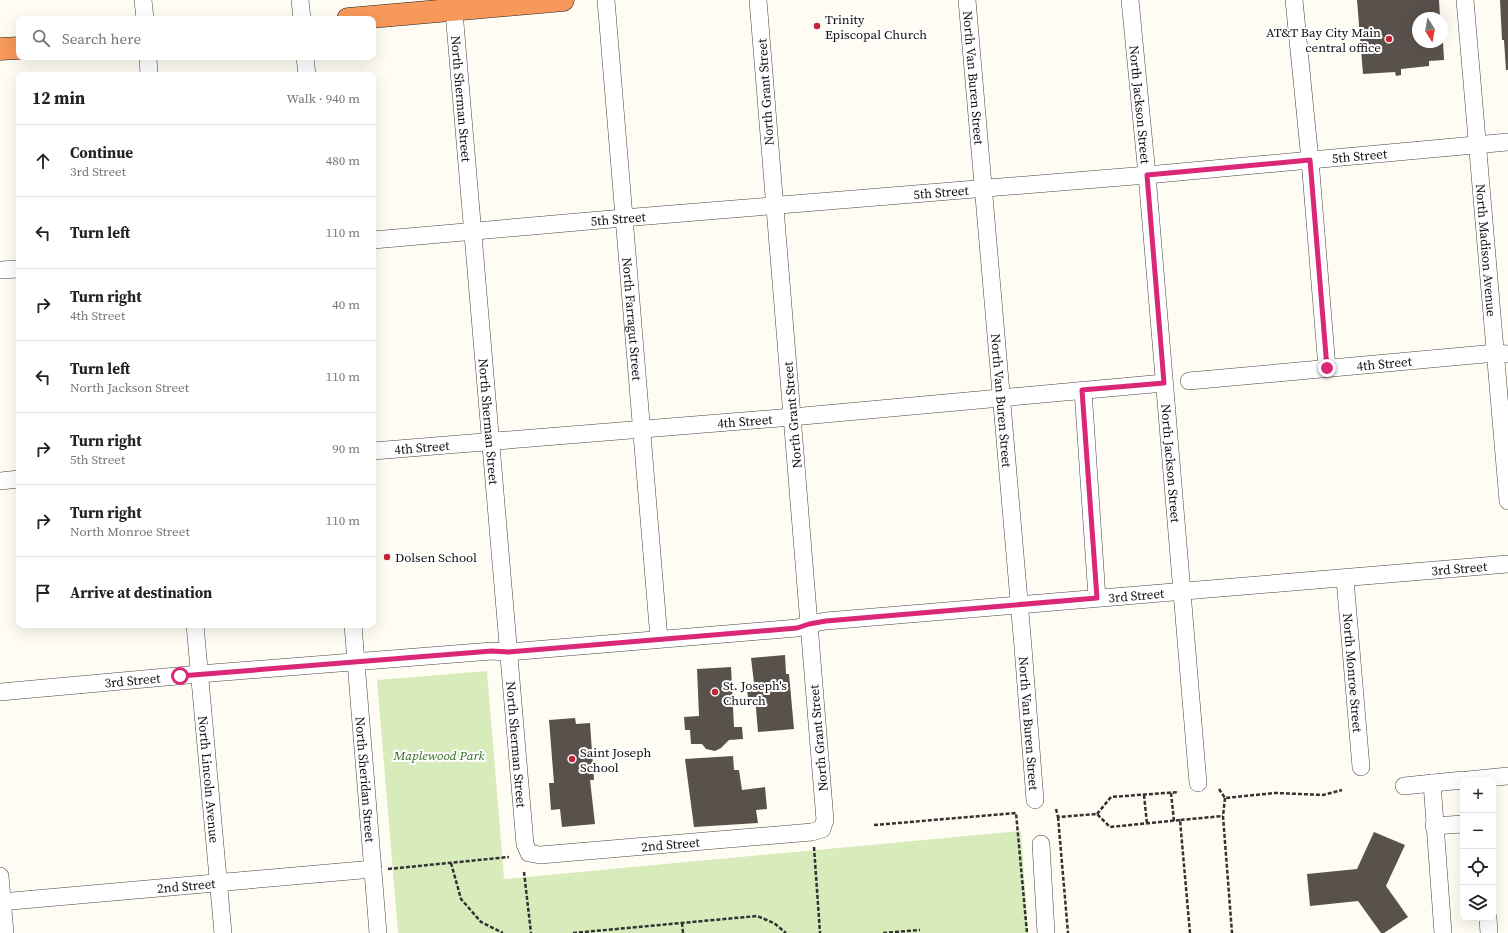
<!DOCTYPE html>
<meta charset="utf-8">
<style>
:root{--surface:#fff;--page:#f6f6f6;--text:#222;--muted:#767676;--line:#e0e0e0}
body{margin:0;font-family:"Source Serif 4",serif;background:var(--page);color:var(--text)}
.controls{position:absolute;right:12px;bottom:12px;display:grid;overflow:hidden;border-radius:8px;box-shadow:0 4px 16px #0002}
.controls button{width:36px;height:36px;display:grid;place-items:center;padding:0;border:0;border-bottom:1px solid var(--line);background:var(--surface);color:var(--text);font:20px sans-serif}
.compass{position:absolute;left:1412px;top:12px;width:36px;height:36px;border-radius:50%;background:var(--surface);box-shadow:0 4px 16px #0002;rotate:169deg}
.stop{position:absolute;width:12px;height:12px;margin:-9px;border:3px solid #db2777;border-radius:50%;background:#fff}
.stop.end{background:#db2777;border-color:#fff;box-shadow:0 1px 4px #0008}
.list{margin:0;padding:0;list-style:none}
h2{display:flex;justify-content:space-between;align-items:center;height:52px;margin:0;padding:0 16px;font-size:17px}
h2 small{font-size:13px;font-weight:400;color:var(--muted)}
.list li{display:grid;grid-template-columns:26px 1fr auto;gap:12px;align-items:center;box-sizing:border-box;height:72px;padding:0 16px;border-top:1px solid var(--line)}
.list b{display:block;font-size:15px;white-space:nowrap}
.list p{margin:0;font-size:13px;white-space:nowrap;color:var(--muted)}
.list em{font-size:13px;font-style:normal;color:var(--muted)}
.icon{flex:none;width:22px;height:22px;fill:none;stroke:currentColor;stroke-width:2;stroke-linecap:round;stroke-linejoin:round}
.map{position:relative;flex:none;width:1508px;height:933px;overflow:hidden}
.search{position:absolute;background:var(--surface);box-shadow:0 4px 16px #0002;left:16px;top:16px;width:360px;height:44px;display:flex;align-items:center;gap:10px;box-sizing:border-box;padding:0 14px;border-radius:8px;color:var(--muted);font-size:15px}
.panel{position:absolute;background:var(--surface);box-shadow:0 4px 16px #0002;left:16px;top:72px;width:360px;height:556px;border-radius:8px}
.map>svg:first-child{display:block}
</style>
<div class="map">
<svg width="1508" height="933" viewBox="0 0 1508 933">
<rect width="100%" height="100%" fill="#fffcf3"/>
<path fill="#d7ebbb" d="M487,671L504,879L1021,831L1028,933H398L377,680Z"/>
<g fill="#59514c">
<path d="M1357,0H1439L1440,18H1418V42H1443L1444,60L1429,61V66L1401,69V75L1396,76L1395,72L1363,74Z"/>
<path d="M1500,0H1508V70H1506L1504,40H1502Z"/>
<path d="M785,655L786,674H789L794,729L758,732L755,697H748L746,683H754L751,658Z"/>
<path d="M731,667L734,727H742L743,739L729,740L721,748L715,751L706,749L702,744H691L690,730H685L684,717L699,716L697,669Z"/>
<path d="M575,718L576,724L590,723L594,780H590L595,824L562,827L560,809L551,810L549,783H554L549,720Z"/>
<path d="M733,756L734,770H739L742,790L765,787L767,809L756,810L758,823L694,827L685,759Z"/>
<path d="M1374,832L1405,845L1386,886L1408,917L1384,933H1381L1358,901L1310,906L1307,874L1357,869Z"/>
</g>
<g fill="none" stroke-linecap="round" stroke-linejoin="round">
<g stroke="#434343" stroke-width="18">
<g id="minor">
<path d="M143,0L145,19"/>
<path d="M300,0L302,19"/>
<path id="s1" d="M453,0L525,844L529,853L540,855L812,832L822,829L825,820L758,0"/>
<path id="s2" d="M606,0L659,639"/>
<path id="s3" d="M967,0L1023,647L1035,800"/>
<path id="s4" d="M1130,0L1147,175L1198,783"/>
<path d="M1294,0L1310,160L1327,368"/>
<path id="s5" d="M1465,0L1508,501"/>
<path d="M148,57L149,75"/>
<path d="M305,57L307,75"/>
<path id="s6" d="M373,240L623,218L1147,175L1508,142"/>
<path d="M0,270L19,269"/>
<path id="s7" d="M1189,381L1496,353L1508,354"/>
<path d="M1083,390L1097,598"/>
<path id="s8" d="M373,451L792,417L1164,383"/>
<path d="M0,481L19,479"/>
<path id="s9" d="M1345,579L1361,767"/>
<path id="s10" d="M195,625L223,933"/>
<path id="s11" d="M353,625L378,933"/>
<path id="s12" d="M0,692L199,674L492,651L508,652L797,628L809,624L826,621L1508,564"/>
<path d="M1468,780L1508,776"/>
<path d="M1432,783L1443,933"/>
<path d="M1404,786L1463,780"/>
<path d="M1434,826L1463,824"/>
<path d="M1041,844L1046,933"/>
<path d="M0,876L5,933"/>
<path id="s13" d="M0,902L373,869"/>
<path d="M1488,918L1489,933"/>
</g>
</g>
<g stroke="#212121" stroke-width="23">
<g id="highway">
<path d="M348,19L563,0"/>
<path d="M0,49L19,48"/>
</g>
</g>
<g stroke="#323232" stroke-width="2.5" stroke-dasharray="4 2" stroke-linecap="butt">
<path d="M1219,789L1225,798L1275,793L1323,795L1342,790"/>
<path d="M1171,793L1174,821"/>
<path d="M1144,795L1147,824"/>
<path d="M1225,798L1223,816L1232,933"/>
<path d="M1056,809L1058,817L1097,814L1110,827L1180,820"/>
<path d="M1097,814L1111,797L1179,792"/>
<path d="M1058,817L1068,933"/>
<path d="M874,825L1016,813L1027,933"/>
<path d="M814,847L820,933"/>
<path d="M451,863L461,899L481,922L503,933"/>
<path d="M388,869L509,857"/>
<path d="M524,872L531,933"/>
<path d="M682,923L683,933"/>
<path d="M573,933L757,916L774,923L786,933"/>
<path d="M883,933L920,930"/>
<path d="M1190,933L1180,820L1223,816"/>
</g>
<use href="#minor" stroke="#fff" stroke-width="17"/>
<use href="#highway" stroke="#f7995a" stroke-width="22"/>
</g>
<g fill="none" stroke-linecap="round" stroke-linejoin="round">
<path stroke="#db2777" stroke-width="5" d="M180,676L492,651L508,652L797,628L809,624L826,621L1097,598L1082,390L1164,383L1147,175L1310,160L1327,368"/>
</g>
<g fill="#c42434" stroke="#fff" stroke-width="1.5">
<circle cx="817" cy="26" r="4"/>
<circle cx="1389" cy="39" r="4"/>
<circle cx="387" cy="557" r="4"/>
<circle cx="715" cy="692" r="4"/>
<circle cx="572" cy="759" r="4"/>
</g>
<g text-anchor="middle" stroke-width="4" stroke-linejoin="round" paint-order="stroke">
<g font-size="13" fill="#101010" stroke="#fff" text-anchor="start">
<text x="825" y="24">Trinity<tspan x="825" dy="15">Episcopal Church</tspan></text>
<text x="1381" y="37" text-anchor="end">AT&amp;T Bay City Main<tspan x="1381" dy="15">central office</tspan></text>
<text x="395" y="562">Dolsen School</text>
<text x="723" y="690">St. Joseph's<tspan x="723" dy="15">Church</tspan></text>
<text x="580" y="757">Saint Joseph<tspan x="580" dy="15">School</tspan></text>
</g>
<g font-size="13" fill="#101010" stroke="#fff">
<text dy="5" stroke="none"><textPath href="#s3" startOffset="78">North Van Buren Street</textPath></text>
<text transform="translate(765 92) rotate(-94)" y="5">North Grant Street</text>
<text dy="5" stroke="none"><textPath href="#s1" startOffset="99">North Sherman Street</textPath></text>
<text dy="5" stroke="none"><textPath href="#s4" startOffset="105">North Jackson Street</textPath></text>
<text dy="5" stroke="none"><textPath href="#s6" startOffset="990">5th Street</textPath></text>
<text dy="5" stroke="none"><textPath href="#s6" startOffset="570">5th Street</textPath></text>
<text dy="5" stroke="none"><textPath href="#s6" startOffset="246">5th Street</textPath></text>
<text dy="5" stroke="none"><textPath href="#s5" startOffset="251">North Madison Avenue</textPath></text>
<text dy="5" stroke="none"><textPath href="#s2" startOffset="320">North Farragut Street</textPath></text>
<text dy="5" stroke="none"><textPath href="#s7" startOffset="196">4th Street</textPath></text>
<text dy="5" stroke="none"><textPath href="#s3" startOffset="402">North Van Buren Street</textPath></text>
<text transform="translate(792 415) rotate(-95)" y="5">North Grant Street</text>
<text dy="5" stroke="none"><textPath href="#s8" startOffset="373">4th Street</textPath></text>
<text dy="5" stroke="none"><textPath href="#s1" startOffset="423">North Sherman Street</textPath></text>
<text dy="5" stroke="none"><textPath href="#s8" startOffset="49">4th Street</textPath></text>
<text dy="5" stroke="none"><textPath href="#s4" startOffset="465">North Jackson Street</textPath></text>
<text dy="5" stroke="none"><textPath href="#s12" startOffset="1465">3rd Street</textPath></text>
<text dy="5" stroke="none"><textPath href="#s12" startOffset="1141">3rd Street</textPath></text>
<text dy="5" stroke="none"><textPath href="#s9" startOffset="94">North Monroe Street</textPath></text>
<text dy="5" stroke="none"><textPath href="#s12" startOffset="133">3rd Street</textPath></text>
<text dy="5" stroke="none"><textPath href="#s3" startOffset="726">North Van Buren Street</textPath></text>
<text transform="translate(818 738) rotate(-95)" y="5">North Grant Street</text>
<text dy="5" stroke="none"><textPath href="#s1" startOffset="747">North Sherman Street</textPath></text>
<text dy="5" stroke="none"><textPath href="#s10" startOffset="155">North Lincoln Avenue</textPath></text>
<text dy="5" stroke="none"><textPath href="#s11" startOffset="155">North Sheridan Street</textPath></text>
<text dy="5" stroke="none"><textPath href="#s1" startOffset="999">2nd Street</textPath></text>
<text dy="5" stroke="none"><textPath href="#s13" startOffset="187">2nd Street</textPath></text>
</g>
<g font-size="13" font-style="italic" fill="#326b1e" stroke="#fff">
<text x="439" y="760">Maplewood Park</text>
</g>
</g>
</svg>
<div class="controls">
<button>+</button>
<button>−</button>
<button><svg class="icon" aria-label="locate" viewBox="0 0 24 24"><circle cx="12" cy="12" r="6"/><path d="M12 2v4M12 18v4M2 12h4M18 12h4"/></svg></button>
<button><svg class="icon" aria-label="layers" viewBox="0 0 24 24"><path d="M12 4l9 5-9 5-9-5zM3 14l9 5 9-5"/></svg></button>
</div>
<svg class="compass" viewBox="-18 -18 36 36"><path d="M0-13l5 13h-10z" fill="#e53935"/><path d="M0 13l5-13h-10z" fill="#767676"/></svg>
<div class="stop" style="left:180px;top:676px"></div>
<div class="stop end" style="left:1327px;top:368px"></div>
<div class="search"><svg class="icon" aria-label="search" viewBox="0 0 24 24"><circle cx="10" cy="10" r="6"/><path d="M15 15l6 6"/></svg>Search here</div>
<section class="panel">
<h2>12 min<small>Walk · 940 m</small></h2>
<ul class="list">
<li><svg class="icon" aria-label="ahead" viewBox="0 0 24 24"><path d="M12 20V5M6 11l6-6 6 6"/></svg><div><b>Continue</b><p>3rd Street</p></div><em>480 m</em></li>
<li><svg class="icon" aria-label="left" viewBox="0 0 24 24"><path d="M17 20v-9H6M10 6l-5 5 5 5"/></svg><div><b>Turn left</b></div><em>110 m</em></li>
<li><svg class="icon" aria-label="right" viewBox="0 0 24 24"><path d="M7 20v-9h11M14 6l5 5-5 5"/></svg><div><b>Turn right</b><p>4th Street</p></div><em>40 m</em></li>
<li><svg class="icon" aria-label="left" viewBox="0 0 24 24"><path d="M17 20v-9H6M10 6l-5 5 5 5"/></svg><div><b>Turn left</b><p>North Jackson Street</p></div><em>110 m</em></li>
<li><svg class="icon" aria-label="right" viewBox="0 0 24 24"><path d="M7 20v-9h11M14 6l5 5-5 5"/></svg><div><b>Turn right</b><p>5th Street</p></div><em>90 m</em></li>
<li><svg class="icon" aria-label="right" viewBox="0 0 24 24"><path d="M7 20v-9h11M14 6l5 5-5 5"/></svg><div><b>Turn right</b><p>North Monroe Street</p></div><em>110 m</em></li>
<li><svg class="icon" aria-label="arrive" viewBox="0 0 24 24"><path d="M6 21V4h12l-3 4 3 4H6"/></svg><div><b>Arrive at destination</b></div></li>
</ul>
</section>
</div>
